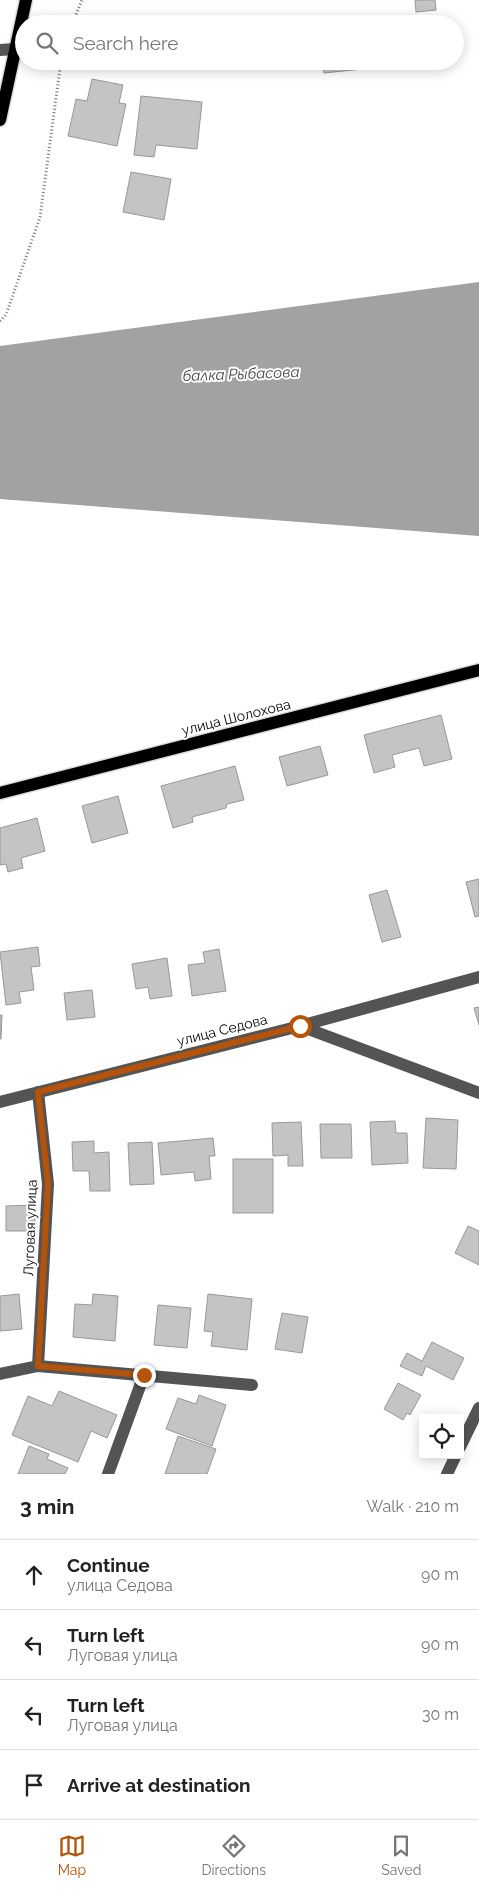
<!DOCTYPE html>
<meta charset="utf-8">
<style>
:root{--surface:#fff;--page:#f6f6f6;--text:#222;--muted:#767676;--line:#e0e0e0;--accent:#b45309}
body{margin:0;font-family:Raleway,sans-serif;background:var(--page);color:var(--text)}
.controls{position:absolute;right:15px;bottom:15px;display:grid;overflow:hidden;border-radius:0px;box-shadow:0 2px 12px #0003}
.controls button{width:45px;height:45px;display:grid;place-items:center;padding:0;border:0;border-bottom:1px solid var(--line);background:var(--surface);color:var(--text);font:25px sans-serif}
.stop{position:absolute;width:15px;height:15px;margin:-11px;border:4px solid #b45309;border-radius:50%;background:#fff}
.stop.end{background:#b45309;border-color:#fff;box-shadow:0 1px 5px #0008}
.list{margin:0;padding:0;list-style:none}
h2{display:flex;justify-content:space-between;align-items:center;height:65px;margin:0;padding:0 20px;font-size:21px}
h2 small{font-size:16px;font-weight:400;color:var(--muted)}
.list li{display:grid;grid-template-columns:32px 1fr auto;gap:15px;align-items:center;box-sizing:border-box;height:70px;padding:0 20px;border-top:1px solid var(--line)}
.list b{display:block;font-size:19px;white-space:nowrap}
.list p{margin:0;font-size:16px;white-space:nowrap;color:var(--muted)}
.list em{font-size:16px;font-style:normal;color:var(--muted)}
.icon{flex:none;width:28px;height:28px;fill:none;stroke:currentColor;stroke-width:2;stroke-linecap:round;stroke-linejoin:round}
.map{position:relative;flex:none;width:479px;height:1474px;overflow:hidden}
.search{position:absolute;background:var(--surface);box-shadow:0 2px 12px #0003;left:15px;right:15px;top:15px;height:55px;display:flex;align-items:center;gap:12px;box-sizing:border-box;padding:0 18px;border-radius:28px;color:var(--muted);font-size:19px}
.sheet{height:345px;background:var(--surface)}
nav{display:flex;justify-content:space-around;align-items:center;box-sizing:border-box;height:70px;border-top:1px solid var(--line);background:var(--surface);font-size:14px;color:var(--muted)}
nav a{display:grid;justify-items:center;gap:2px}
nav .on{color:var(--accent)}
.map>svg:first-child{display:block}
</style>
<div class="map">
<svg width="479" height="1474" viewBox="0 0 479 1474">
<rect width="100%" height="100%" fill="#fff"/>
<path fill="#a2a2a2" d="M479,282V536L0,499V346Z"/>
<g fill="#c4c4c4" stroke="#989898">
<path d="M415,0H435L436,10L416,12Z"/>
<path d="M376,20L377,24H340Z"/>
<path d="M323,61H381L382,67L324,73Z"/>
<path d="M92,79L123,85L119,103L126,104L117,146L68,136L76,99L87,101Z"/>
<path d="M141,96L202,102L197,149L156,145L154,157L134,155Z"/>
<path d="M131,172L171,179L164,220L123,212Z"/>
<path d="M441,715L452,759L424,766L419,748L392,755L395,767L374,773L364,735Z"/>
<path d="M320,746L328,775L287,786L279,757Z"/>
<path d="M235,766L244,800L227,804L226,808L192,817L193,822L173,828L161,786Z"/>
<path d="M118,796L128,833L92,843L82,806Z"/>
<path d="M37,818L45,851L21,858L23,868L8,872L6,864L0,865V828Z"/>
<path d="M479,879V916L475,917L466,882Z"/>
<path d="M387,890L401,937L382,942L369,895Z"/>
<path d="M38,947L40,966L31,967L34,990L19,992L21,1003L6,1005L0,952Z"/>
<path d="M219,949L226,991L192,996L188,965L205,963L203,952Z"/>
<path d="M167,958L172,996L150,999L148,987L136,989L132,964Z"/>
<path d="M92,990L95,1017L67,1020L64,993Z"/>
<path d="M479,1007V1025L474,1008Z"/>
<path d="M0,1015H2L1,1039H0Z"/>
<path d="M426,1118L458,1120L456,1169L423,1168Z"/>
<path d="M395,1121L396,1133H407L408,1163L372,1165L370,1122Z"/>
<path d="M301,1122L303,1166H288V1155L273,1156L272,1123Z"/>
<path d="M320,1124H351L352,1158H321Z"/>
<path d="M213,1138L215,1156H209L211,1179L195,1181L194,1172L161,1175L158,1143Z"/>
<path d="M94,1141V1153L109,1152L110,1191H90L89,1171H73L72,1142Z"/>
<path d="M152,1142L154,1184L130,1185L128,1143Z"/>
<rect x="233" y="1159" width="40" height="54"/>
<path d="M35,1205V1231H6V1206Z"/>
<path d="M468,1226L479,1231V1265L455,1253Z"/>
<path d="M19,1294L22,1329L0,1331V1296Z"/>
<path d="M93,1294L118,1296L115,1341L73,1337L75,1304L92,1305Z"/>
<path d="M208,1294L252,1299L247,1350L211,1346L213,1332L204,1331Z"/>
<path d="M158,1305L191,1308L187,1348L154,1345Z"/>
<path d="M282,1313L308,1317L302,1353L275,1349Z"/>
<path d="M432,1342L464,1358L453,1380L426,1366L422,1376L400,1366L407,1353L422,1361Z"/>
<path d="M398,1383L421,1395L410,1415L407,1413L403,1420L384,1409Z"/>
<path d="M59,1391L117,1415L107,1438L91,1431L78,1462L12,1435L28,1396L52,1406Z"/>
<path d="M199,1395L226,1405L212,1446L166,1429L178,1398L196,1404Z"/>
<path d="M178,1436L216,1449L207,1474H165Z"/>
<path d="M29,1446L49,1454L47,1459L68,1468L65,1474H18Z"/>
</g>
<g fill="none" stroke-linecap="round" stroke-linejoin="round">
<g stroke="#dbdbdb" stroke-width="15">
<g id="major">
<path d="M0,120L26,0"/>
<path d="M0,793L479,670"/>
</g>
</g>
<g stroke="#767676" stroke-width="3" stroke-dasharray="1 2.5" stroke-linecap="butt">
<path d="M72,24L82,0"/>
<path d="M0,321L6,315L40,217L61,61"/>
</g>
<g stroke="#545454" stroke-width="12">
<path d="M0,50L14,49"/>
<path d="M300,1026L479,1093"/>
<path d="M0,1102L300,1026L479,977"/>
<path d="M38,1366L48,1184L38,1092"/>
<path d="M0,1374L38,1366L252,1385"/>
<path d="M460,1447L479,1408"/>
<path d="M108,1474L144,1375"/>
<path d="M447,1474L456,1455"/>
</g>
<use href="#major" stroke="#000" stroke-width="12"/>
</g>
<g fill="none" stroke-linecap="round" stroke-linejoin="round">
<path stroke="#b45309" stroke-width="6" d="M144,1375L38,1366L48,1184L38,1092L300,1026"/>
</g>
<g text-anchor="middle" stroke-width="4" stroke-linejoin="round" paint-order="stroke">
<g font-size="14" fill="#000" stroke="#fff">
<text transform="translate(236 717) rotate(-14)" y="5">улица Шолохова</text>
<text transform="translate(222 1030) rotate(-14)" y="5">улица Седова</text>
<text transform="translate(30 1228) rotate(-88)" y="5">Луговая улица</text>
</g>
<g font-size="15" font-style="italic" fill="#434343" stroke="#fff">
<text transform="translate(241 374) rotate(-2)" y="5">балка Рыбасова</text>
</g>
</g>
</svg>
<div class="controls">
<button><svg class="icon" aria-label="locate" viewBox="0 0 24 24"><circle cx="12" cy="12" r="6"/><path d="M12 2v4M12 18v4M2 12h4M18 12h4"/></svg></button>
</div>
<div class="stop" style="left:300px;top:1026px"></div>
<div class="stop end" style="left:144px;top:1375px"></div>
<div class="search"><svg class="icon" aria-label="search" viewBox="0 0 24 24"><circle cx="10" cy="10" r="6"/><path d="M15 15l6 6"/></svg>Search here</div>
</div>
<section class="sheet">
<h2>3 min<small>Walk · 210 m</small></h2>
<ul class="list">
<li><svg class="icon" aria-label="ahead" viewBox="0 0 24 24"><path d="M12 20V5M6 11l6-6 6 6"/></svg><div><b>Continue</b><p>улица Седова</p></div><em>90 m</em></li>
<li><svg class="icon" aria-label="left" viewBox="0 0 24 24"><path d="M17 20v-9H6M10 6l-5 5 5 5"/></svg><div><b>Turn left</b><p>Луговая улица</p></div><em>90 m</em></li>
<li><svg class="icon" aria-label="left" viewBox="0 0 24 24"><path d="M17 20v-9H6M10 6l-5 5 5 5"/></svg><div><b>Turn left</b><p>Луговая улица</p></div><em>30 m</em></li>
<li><svg class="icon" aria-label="arrive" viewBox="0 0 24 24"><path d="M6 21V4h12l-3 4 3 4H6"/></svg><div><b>Arrive at destination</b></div></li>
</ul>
</section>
<nav>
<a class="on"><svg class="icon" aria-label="map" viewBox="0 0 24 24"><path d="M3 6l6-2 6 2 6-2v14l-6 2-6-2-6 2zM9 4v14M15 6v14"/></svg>Map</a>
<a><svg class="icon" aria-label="directions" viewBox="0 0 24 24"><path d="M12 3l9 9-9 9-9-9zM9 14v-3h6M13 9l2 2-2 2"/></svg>Directions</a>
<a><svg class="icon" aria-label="saved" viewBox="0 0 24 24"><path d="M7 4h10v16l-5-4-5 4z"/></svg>Saved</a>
</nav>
